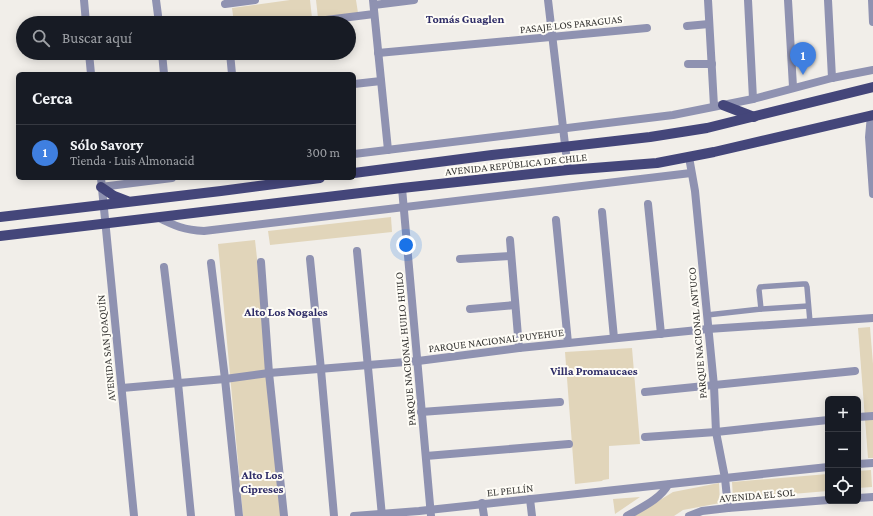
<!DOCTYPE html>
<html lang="es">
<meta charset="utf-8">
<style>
:root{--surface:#171b24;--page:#242831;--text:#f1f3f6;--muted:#9ea1a6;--line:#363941;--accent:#7c3aed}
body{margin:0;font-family:"Crimson Pro",serif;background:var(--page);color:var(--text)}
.controls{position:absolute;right:12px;bottom:12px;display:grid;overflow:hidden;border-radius:6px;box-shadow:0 2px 10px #0003}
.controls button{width:36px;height:36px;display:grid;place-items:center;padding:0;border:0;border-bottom:1px solid var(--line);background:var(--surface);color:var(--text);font:20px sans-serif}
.you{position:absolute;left:406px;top:245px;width:14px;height:14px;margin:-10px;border:3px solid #fff;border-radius:50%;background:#1a73e8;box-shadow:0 0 0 6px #1a73e833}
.badge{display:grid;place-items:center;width:26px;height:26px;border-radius:50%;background:var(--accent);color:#fff;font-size:13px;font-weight:700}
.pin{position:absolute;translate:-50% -33px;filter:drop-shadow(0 1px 2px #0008)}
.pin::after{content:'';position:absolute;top:21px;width:14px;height:12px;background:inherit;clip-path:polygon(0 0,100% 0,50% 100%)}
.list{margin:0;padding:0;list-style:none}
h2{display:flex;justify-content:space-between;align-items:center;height:52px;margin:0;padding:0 16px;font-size:17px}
h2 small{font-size:13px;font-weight:400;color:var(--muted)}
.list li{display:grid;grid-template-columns:26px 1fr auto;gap:12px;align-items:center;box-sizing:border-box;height:56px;padding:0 16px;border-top:1px solid var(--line)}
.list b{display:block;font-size:15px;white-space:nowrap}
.list p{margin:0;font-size:13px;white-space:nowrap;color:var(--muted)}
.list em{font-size:13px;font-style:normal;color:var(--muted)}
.icon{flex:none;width:22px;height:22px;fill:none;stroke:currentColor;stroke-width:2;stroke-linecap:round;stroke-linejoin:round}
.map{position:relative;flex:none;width:873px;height:516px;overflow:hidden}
.search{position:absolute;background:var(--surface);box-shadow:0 2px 10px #0003;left:16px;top:16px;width:340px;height:44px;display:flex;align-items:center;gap:10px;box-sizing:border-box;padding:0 14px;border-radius:22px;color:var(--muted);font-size:15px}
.panel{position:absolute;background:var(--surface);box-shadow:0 2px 10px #0003;left:16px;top:72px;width:340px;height:108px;border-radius:6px}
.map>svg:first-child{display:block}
</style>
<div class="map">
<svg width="873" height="516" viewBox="0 0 873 516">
<rect width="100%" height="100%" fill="#f1eee9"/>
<g fill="#e1d5ba">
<path d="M290,0H310L312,18L275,23H234L232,8Z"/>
<path d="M316,0H356L358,13L318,18Z"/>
<path d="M391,217L392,232L270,245L268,231Z"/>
<path d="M255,240L285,516H243L218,244Z"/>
<path d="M870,327L873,364V458H868L858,328Z"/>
<path d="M632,348L640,444L609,446V479L603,480L602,481L575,484L565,352Z"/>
<path d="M871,470L872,487L858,488V471Z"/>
<path d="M828,474V491L733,499L732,482Z"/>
<path d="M719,483L720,503L683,510L674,516H634L673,492Z"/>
<path d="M640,497L615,514L613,499Z"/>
</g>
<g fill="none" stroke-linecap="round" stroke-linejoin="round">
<g stroke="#8f92b1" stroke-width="5.5">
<path d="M761,309L808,306"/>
<path d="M707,315L761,309L759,290L760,287L803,284H806L807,287L810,322"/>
</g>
<g stroke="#8f92b1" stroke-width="8">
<path d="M84,0L86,23"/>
<path d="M156,0L159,23"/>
<path d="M373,0L388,150"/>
<path d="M548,0L568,170"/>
<path d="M708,0L714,106"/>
<path d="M748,0L753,99"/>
<path d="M788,0L793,87"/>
<path d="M828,0L832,78"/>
<path d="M225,4L255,0"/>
<path d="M374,5L414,0"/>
<path d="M200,23L227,20"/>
<path d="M302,23L374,14"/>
<path d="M687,26L709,24"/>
<path d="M89,53L91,74"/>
<path d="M162,53L164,74"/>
<path d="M230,53L232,74"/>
<path d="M378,53L647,28"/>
<path d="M688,64H712"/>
<path d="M354,84L381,81"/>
<path d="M871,115L869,137L873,194"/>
<path d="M354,154L673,115L753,99L832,78L873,70"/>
<path d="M689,157L695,191L714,386L716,432L725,478L728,508"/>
<path d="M101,178L134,516"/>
<path d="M101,187L172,178"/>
<path d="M402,188L431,516"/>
<path d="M648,204L661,334"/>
<path d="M602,212L614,338"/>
<path d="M157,217C175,226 184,230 204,231L691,173"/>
<path d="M556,220L568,343"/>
<path d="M510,240L519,348"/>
<path d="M357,251L382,516"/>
<path d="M310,259L321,370L334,516"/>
<path d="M460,259L511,256"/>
<path d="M261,262L269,373L284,516"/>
<path d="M211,263L225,379L239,516"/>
<path d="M164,267L178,383L191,516"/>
<path d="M470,309L515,305"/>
<path d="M122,388L225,379L269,373L418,361L519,348L708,329L873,318"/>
<path d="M645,392L855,371"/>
<path d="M421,412L560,402"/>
<path d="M858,417L873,416"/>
<path d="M645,437L716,432L828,420"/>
<path d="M426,456L569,444"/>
<path d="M858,464L873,463"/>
<path d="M530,499L532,516"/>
<path d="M482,503L484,516"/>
<path d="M354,516L419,511L828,467"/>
<path d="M627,516C642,507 659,500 668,485"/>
</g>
<g stroke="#8f92b1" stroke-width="8">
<path d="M872,0L873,22"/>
<path d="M858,498L873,497"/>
<path d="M689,516L702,511L728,508L828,500"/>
</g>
<g stroke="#44467a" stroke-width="10">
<path d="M723,105L754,117"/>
<path d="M354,173L492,155L650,137L707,128L873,87"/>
<path d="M101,187L114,196L127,201"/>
<path d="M0,217L221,191L320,178"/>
<path d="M0,236L402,188L568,170L657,163L714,152L873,115"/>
</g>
</g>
<g text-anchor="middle" stroke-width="4" stroke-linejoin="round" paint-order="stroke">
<g font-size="11" fill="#373634" stroke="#fefcf6">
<text transform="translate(571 24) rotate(-6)" y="4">PASAJE LOS PARAGUAS</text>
<text transform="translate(516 164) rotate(-6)" y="4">AVENIDA REPÚBLICA DE CHILE</text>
<text transform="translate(697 333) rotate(-95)" y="4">PARQUE NACIONAL ANTUCO</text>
<text transform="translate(496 340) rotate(-7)" y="4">PARQUE NACIONAL PUYEHUE</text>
<text transform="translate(106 348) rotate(-96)" y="4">AVENIDA SAN JOAQUÍN</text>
<text transform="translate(405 349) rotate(-95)" y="4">PARQUE NACIONAL HUILO HUILO</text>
<text transform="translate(510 490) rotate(-6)" y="4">EL PELLÍN</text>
<text transform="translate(757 495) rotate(-5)" y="4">AVENIDA EL SOL</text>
</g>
<g font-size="12" font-weight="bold" fill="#2e2c67" stroke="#fefcf6">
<text x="465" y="23">Tomás Guaglen</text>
<text x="286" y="316">Alto Los Nogales</text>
<text x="594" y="375">Villa Promaucaes</text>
<text x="262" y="479">Alto Los<tspan x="262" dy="14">Cipreses</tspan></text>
</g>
</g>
</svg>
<div class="controls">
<button>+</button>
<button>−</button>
<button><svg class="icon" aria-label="locate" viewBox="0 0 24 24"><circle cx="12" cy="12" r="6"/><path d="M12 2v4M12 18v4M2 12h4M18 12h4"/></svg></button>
</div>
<div class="you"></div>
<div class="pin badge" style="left:803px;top:75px;background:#3f7fe0">1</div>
<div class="search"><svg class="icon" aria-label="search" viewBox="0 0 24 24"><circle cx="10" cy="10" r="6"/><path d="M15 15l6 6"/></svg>Buscar aquí</div>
<section class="panel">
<h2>Cerca<small></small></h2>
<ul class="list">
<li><span class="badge" style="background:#3f7fe0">1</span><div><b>Sólo Savory</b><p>Tienda · Luis Almonacid</p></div><em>300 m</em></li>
</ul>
</section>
</div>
